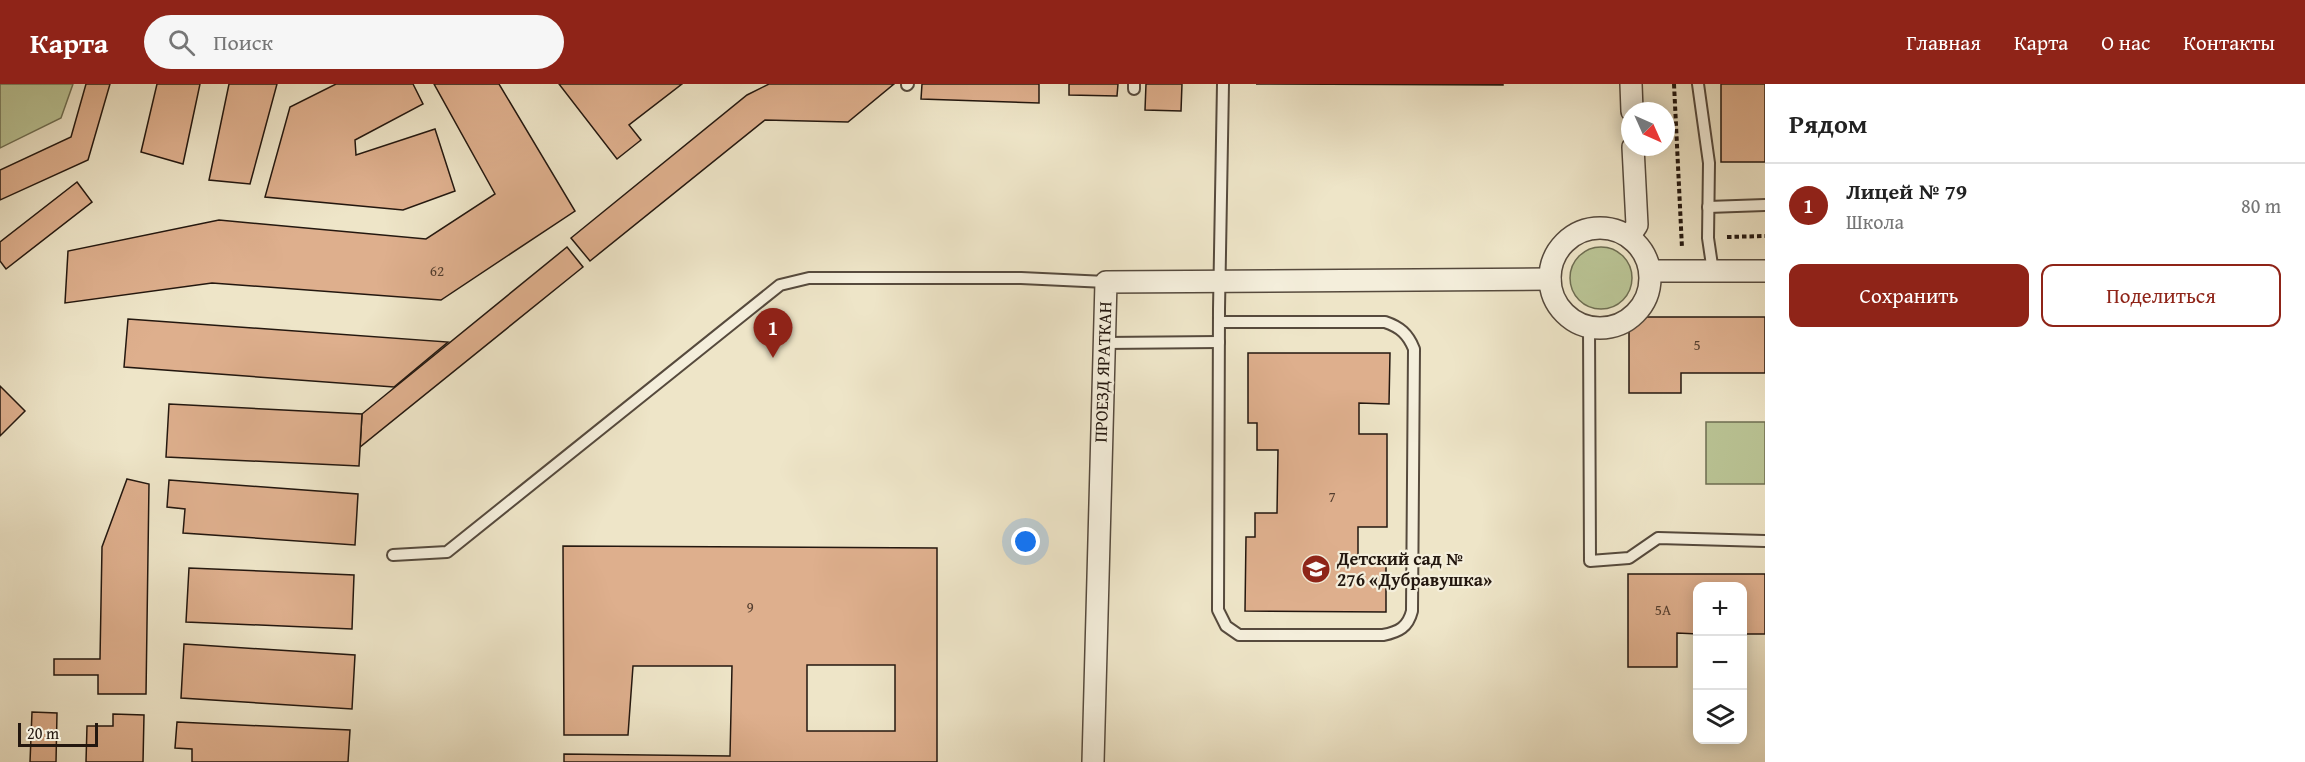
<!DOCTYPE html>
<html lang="ru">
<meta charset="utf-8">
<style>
:root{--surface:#fff;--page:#f6f6f6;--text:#222;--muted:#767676;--line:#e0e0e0;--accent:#8f2418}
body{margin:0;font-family:"Gentium Book Plus",serif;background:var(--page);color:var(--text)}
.controls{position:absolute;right:18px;bottom:18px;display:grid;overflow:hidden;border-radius:12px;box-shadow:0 3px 15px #0003}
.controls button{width:54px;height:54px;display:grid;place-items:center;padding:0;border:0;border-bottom:2px solid var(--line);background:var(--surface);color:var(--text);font:30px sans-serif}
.compass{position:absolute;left:1621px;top:18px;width:54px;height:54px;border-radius:50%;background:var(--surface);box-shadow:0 3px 15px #0003;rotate:135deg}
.scale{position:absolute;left:18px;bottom:15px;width:80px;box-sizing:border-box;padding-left:6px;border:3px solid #23170f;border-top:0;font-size:16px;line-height:21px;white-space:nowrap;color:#23170f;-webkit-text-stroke:4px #f4eedb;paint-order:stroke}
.you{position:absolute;left:1026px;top:458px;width:21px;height:21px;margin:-15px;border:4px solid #fff;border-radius:50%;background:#1a73e8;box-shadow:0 0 0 9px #1a73e833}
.badge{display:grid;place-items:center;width:39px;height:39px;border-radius:50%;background:var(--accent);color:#fff;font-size:20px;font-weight:700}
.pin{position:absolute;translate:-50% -50px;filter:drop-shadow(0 2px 3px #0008)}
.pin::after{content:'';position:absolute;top:32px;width:21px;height:18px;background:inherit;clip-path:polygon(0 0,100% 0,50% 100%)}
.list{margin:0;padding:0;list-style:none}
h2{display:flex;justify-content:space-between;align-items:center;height:78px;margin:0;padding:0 24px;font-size:26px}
h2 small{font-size:20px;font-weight:400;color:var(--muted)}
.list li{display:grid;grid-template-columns:39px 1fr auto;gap:18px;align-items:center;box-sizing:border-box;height:84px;padding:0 24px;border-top:2px solid var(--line)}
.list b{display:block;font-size:22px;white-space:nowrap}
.list p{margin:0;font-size:20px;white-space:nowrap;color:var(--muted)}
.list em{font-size:20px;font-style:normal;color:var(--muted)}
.actions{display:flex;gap:12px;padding:18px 24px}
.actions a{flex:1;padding:14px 0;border:2px solid var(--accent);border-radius:12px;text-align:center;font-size:21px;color:var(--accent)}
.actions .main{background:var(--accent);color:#fff}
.icon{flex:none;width:33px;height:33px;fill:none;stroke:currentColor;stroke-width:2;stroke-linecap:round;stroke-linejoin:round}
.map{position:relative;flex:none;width:1765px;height:678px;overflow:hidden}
header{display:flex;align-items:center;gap:36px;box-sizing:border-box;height:84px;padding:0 30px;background:var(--accent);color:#fff}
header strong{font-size:28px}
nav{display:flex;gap:33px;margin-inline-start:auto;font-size:21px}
.search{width:420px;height:54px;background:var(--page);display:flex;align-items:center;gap:15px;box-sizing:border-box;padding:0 21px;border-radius:33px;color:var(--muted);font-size:22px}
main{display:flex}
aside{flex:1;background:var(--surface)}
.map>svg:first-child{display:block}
</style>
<header>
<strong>Карта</strong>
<div class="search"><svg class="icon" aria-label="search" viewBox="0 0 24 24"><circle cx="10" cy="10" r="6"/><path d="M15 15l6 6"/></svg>Поиск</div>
<nav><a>Главная</a><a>Карта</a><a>О нас</a><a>Контакты</a></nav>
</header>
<main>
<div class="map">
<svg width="1765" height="678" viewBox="0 0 1765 678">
<rect width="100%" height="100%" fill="#eee5c8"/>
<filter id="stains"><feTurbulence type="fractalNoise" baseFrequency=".00333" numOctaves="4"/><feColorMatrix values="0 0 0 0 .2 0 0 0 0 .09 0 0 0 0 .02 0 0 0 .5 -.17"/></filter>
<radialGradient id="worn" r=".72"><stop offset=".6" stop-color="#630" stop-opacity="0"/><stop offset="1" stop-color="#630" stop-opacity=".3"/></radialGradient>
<g fill="#bac495" stroke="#6e6e52" stroke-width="1.5">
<path d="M0,0H73L61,34L0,64Z"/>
<circle cx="1601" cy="194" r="31"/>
<rect x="1706" y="338" width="59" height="62"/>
</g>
<g fill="#deaf8d" stroke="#23170f" stroke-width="1.5" fill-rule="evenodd">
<path d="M86,0H110L88,76L0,116V86L71,53Z"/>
<path d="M157,0H200L183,80L141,68Z"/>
<path d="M229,0H277L250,100L209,96Z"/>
<path d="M336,0H413L423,20L355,56L356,71L435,45L455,107L403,126L265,113L290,23Z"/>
<path d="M434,0H499L575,127L441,216L212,199L65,219L68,167L219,136L426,155L495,110Z"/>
<path d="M559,0H682L629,41L641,56L617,75Z"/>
<path d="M769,0H894L848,38L765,36L590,177L571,154L747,11Z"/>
<path d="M922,0H1039V19L921,15Z"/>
<path d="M1069,0H1118L1117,12L1069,11Z"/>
<path d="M1146,0H1182L1181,27L1145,26Z"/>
<path d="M1256,0H1503V1Z"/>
<rect x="1721" y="0" width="44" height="78"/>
<path d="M77,98L92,118L6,185L0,177V158Z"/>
<path d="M567,163L583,183L360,363L362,330Z"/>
<path d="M1629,233H1765V289H1681V309H1629Z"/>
<path d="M128,235L448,258L394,303L124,283Z"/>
<path d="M1248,269H1390L1389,320L1359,319V350H1387V443H1358V480H1386V528L1245,527L1246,453H1255V429H1277L1278,366H1257V339H1248Z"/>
<path d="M0,302L25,327L0,352Z"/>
<path d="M169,320L362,330L359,382L166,373Z"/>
<path d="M127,395L149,400L146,610H98V591H54V575H100L102,463Z"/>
<path d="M169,396L358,410L355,461L183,449L185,425L167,423Z"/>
<path d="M563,462L937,464V678H564V670L730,672L732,582H633L628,651H564ZM807,581H895V647H807Z"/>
<path d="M189,484L354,491L352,545L186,538Z"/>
<path d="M1628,490H1765V550H1742V502H1698V550L1677,549V583H1628Z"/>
<path d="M184,560L355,571L352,625L181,614Z"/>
<path d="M32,628L57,629L56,678H30Z"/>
<path d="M113,630L144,631L143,678H86L87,642H113Z"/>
<path d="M177,638L350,646L348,678H192V665L175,664Z"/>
</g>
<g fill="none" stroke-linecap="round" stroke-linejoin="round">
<g stroke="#564a3d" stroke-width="14">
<g id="lane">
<path d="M1698,0L1709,79L1708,154L1713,188"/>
<path d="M907,1L908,0"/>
<path d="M1134,5V0"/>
<path d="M1708,123L1765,121"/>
<path d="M1219,238H1385C1400,243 1408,250 1414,265L1412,527C1408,543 1399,548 1383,551H1239L1226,542L1218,526L1219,225L1223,0"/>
<path d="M1589,243L1590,477L1629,474L1658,454L1765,457"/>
<path d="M1104,259L1219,258"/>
<path d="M393,471L447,468L780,201L809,194H1021L1106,198"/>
</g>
</g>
<g stroke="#564a3d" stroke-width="24">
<g id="street">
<path d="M1631,0L1632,27"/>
<circle cx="1600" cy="194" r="50"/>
<path d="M1629,153L1637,141L1633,63"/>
<path d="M1650,187H1765"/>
<path d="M1093,678L1106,198L1550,195"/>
</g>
</g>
<g stroke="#23170f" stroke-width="4" stroke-dasharray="4.5 3" stroke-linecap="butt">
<path d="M1674,0L1682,164"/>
<path d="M1727,153L1765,152"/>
</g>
<use href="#lane" stroke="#f4eedb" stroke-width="10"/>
<use href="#street" stroke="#f4eedb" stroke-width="21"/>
</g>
<defs>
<g id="school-disc" transform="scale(1.5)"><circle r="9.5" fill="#8f2418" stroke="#f4eedb"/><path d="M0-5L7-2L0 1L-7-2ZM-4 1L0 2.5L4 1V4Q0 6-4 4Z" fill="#fff"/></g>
</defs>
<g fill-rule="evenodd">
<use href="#school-disc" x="1316" y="485"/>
</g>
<g text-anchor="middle" stroke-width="4.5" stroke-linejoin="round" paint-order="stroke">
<g font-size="15" fill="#523d2e">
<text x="437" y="192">62</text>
<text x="1697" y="266">5</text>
<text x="1332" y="418">7</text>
<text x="750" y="528">9</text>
<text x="1663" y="531">5А</text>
</g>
<g font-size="18" fill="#23170f" stroke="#f4eedb">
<text transform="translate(1103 288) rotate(-88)" y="6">ПРОЕЗД ЯРАТКАН</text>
</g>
<g font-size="18" font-weight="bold" fill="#23170f" stroke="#f4eedb" text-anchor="start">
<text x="1337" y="481">Детский сад №<tspan x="1337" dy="21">276 «Дубравушка»</tspan></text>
</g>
</g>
<rect width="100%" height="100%" filter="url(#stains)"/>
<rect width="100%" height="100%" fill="url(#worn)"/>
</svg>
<div class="controls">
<button>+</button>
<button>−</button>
<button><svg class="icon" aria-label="layers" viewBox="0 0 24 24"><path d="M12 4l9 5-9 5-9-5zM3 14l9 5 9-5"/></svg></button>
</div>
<svg class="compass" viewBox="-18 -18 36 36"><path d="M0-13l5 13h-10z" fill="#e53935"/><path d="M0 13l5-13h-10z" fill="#767676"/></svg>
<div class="scale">20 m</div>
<div class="you"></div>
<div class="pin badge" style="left:773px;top:274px">1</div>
</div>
<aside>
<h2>Рядом<small></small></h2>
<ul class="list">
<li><span class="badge">1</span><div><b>Лицей № 79</b><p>Школа</p></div><em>80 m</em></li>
</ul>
<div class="actions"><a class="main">Сохранить</a><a>Поделиться</a></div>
</aside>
</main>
